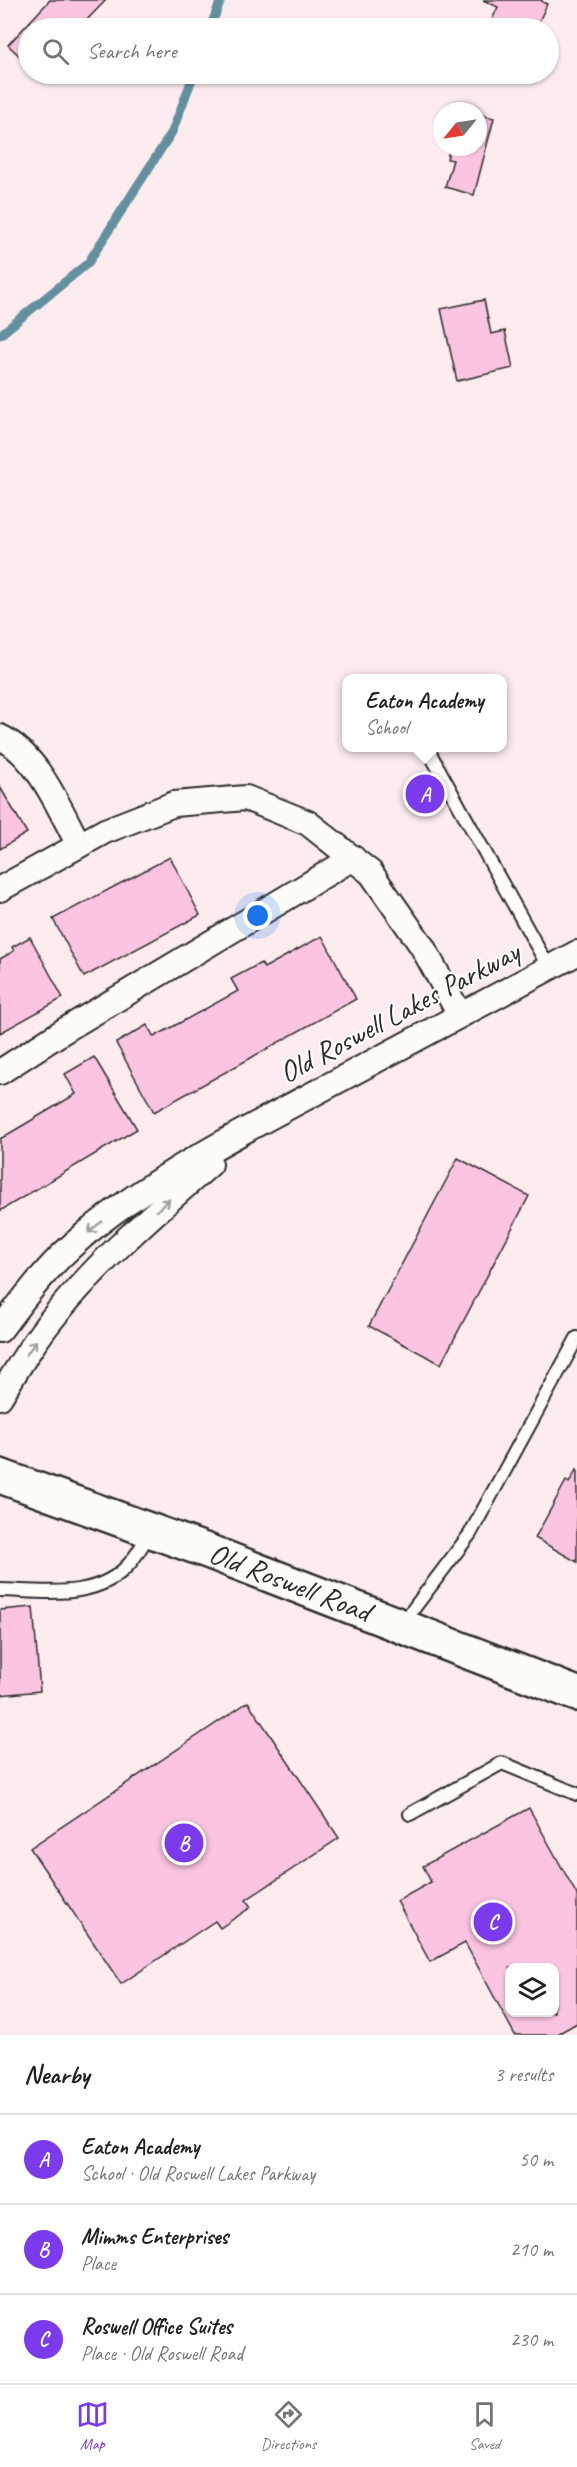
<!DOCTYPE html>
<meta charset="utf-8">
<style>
:root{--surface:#fff;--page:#f6f6f6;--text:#202124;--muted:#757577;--line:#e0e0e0;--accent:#7c3aed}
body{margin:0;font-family:Caveat,sans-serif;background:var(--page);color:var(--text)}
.controls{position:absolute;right:18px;bottom:18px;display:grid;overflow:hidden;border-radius:12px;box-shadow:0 2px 4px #0004}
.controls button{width:54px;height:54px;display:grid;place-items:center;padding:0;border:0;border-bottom:2px solid var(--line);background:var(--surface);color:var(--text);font:30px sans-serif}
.compass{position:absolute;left:433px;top:102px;width:54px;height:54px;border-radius:50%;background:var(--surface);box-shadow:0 2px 4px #0004;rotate:240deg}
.you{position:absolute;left:258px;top:916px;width:21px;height:21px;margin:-15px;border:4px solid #fff;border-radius:50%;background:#1a73e8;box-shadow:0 0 0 9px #1a73e833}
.badge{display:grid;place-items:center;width:39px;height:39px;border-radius:50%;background:var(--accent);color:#fff;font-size:20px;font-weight:700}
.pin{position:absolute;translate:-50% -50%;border:3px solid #fff;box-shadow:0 2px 6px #0006}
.popup{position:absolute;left:342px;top:674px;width:165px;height:78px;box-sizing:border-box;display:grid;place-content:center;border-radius:12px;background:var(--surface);filter:drop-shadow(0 2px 4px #0005);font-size:20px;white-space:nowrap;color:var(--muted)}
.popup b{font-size:22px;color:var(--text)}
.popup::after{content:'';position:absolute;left:50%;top:100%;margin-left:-12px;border:12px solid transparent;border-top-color:var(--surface)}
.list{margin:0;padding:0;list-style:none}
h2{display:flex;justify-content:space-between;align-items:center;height:78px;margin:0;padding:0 24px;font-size:26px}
h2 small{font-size:20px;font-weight:400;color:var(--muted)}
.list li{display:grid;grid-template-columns:39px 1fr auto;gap:18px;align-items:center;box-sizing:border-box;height:90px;padding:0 24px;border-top:2px solid var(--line)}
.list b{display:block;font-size:22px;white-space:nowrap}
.list p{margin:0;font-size:20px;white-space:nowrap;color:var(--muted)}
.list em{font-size:20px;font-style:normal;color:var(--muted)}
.icon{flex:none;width:33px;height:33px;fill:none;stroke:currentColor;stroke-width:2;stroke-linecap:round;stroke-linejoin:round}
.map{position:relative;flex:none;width:577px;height:2035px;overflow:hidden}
.search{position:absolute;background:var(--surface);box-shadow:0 2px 4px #0004;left:18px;right:18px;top:18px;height:66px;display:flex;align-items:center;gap:15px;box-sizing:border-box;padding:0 21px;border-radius:33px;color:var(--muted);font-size:22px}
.sheet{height:348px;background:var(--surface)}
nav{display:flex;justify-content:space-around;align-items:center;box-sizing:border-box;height:84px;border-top:2px solid var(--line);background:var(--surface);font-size:16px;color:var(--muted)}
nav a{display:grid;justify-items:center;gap:3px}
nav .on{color:var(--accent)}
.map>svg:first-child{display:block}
</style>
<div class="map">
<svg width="577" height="2035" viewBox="0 0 577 2035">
<rect width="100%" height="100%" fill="#fcecf0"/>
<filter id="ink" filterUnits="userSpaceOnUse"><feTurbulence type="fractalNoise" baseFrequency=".0167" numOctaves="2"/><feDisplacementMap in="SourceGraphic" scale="12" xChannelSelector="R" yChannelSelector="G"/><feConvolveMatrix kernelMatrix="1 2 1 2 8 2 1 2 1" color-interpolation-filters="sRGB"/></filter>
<g filter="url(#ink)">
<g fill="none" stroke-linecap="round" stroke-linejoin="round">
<g stroke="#64909e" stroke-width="9">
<path d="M210,28L221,0"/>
<path d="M0,335L88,263L172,132L194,74"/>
</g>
</g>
<g fill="#fbc5e1" stroke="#2b2b2b" stroke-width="1.5" fill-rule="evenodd">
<path d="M50,0H106L79,28H28V64L8,45Z"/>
<path d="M483,0H542V2L547,4L536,28H488L498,7Z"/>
<path d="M478,114L494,118L474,195L445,187L453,160L447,159L450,147H478Z"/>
<path d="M484,300L491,334L505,331L513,368L457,381L441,309Z"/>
<path d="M0,787L27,833L0,849Z"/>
<path d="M170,857L200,915L84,977L53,919Z"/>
<path d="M322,936L356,999L154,1112L116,1043L147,1025L154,1037L238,991L231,979L261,963L264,968Z"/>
<path d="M30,937L63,998L0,1033V959L14,951L12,947Z"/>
<path d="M94,1057L137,1129L0,1211V1139L76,1094L65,1074Z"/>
<path d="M458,1158L529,1196L441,1364L369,1326Z"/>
<path d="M577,1468V1562L535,1538L566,1481L569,1483Z"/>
<path d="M33,1607L40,1691L0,1695V1610Z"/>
<path d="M248,1702L339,1838L246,1900L251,1907L220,1928L215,1921L121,1984L30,1848Z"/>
<path d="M529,1808L577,1895V2023L556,2035H515L465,1943L430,1962L397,1901L431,1882L423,1866ZM510,1968H554V2012H510Z"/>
</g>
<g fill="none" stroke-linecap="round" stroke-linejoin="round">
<g stroke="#2b2b2b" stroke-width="16">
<g id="lane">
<path d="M427,748L549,968"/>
<path d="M0,1590C44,1591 98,1601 130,1563C138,1554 144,1542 150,1532"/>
<path d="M402,1624L470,1534L577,1338"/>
<path d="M410,1814L502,1763L577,1794"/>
</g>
</g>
<g stroke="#2b2b2b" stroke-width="28">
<g id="street">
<path d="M0,737C38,755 60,810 79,845"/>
<path d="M0,889L105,831L174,804L246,798L308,823L371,873L422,946L460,1015"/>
<path d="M0,1072L65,1030L353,858"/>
<path d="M0,1330C19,1304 38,1279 61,1256C132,1187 240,1133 328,1086C411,1041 494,998 577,953"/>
<path d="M0,1397C17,1369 35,1339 56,1314C102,1258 156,1212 210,1164"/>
</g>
</g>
<g stroke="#2b2b2b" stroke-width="38">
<path id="secondary" d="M0,1476L210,1552L577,1694"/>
</g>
<use href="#lane" stroke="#fdfcf7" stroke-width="12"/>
<use href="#street" stroke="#fdfcf7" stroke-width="24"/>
<use href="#secondary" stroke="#fdfcf7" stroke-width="33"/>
</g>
<defs><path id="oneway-shaft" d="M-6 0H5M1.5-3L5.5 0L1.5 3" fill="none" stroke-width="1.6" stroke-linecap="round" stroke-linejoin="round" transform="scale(1.5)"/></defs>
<g stroke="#9e9e9b">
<use href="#oneway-shaft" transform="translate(163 1205) rotate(-42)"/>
<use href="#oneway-shaft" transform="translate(95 1227) rotate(141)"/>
<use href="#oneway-shaft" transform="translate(31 1348) rotate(-55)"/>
</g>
</g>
<g text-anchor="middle" stroke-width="4.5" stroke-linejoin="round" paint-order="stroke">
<g font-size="30" fill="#2b2b2b" stroke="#fdfcf7">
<text transform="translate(399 1012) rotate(-28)" y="10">Old Roswell Lakes Parkway</text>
<text transform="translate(290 1582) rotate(21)" y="10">Old Roswell Road</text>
</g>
</g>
</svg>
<div class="controls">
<button><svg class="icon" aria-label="layers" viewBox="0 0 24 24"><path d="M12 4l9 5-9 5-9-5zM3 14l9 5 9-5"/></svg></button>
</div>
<svg class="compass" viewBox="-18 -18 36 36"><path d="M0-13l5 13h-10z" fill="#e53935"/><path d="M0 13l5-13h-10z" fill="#757577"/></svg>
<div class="you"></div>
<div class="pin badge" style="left:425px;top:794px">A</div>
<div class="popup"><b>Eaton Academy</b>School</div>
<div class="pin badge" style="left:184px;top:1843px">B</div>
<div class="pin badge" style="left:493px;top:1922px">C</div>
<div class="search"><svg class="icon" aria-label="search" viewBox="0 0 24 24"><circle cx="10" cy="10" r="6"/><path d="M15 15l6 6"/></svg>Search here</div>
</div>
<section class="sheet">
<h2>Nearby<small>3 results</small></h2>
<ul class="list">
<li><span class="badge">A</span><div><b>Eaton Academy</b><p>School · Old Roswell Lakes Parkway</p></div><em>50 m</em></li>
<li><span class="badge">B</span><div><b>Mimms Enterprises</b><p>Place</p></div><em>210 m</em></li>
<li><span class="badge">C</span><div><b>Roswell Office Suites</b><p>Place · Old Roswell Road</p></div><em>230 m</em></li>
</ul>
</section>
<nav>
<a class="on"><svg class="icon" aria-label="map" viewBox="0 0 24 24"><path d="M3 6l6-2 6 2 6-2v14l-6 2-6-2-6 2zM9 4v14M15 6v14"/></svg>Map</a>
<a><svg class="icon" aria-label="directions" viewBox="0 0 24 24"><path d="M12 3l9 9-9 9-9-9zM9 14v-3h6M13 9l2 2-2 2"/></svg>Directions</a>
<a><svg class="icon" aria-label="saved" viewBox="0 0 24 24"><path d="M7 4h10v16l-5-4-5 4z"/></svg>Saved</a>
</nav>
